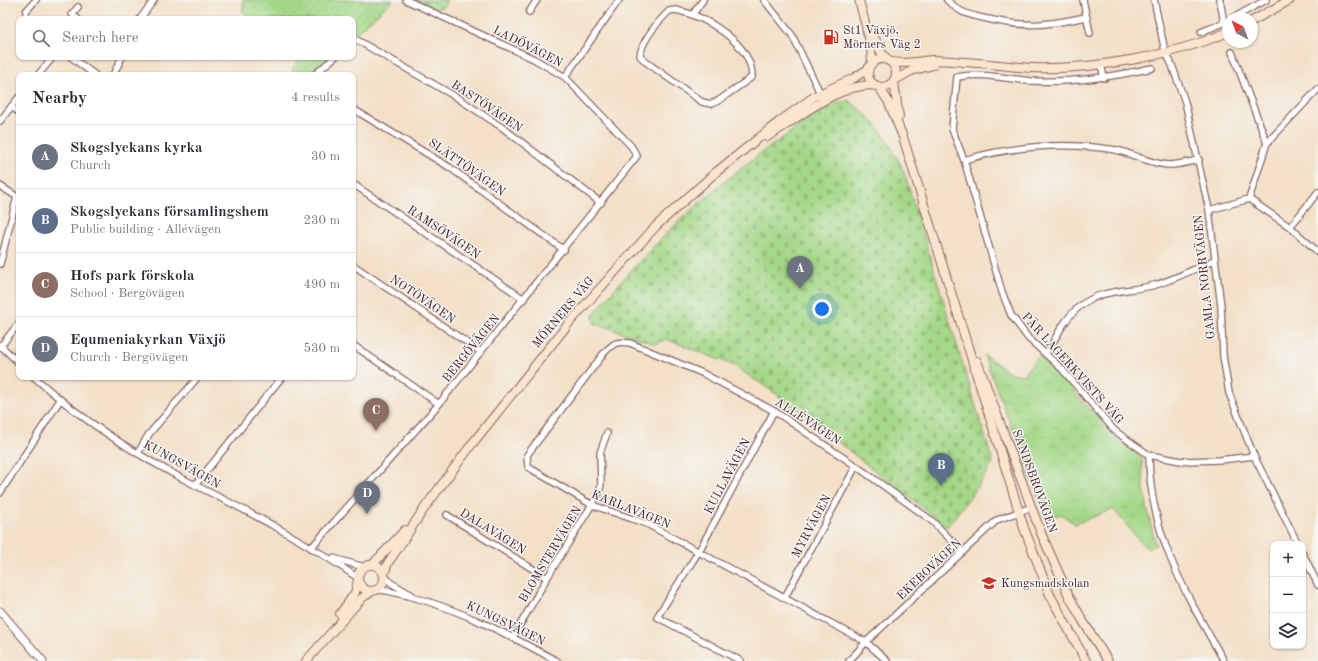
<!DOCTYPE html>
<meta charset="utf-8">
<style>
:root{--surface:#fff;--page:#f7f7f7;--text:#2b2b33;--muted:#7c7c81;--line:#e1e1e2;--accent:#d93025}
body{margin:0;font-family:"Old Standard TT",serif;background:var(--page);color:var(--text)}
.controls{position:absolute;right:12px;bottom:12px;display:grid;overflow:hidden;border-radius:8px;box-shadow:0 1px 3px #0004}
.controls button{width:36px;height:36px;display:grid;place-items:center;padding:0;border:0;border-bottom:1px solid var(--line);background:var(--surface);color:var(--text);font:20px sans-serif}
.compass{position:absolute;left:1222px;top:12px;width:36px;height:36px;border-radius:50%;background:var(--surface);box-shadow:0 1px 3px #0004;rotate:319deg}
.you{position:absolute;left:822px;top:309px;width:14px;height:14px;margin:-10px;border:3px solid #fff;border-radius:50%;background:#1a73e8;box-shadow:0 0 0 6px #1a73e833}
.badge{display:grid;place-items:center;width:26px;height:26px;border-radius:50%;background:var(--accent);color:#fff;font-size:13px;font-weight:700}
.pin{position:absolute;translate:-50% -33px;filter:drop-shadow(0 1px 2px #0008)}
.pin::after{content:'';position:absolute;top:21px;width:14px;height:12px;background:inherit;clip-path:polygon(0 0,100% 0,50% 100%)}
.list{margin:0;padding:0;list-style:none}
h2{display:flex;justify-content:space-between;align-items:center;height:52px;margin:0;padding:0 16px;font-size:17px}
h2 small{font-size:13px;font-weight:400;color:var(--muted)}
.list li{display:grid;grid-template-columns:26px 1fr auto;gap:12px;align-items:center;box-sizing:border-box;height:64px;padding:0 16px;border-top:1px solid var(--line)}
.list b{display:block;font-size:15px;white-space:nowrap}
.list p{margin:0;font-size:13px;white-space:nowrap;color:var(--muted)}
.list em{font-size:13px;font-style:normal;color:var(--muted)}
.icon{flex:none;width:22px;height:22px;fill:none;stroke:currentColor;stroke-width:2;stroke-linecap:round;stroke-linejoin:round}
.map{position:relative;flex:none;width:1318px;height:661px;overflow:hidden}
.search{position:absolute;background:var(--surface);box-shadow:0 1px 3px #0004;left:16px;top:16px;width:340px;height:44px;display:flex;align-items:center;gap:10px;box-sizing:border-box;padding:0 14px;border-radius:8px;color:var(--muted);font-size:15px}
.panel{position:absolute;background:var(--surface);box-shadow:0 1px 3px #0004;left:16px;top:72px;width:340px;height:308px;border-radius:8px}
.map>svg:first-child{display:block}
</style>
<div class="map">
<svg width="1318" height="661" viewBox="0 0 1318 661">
<defs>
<pattern id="grass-dots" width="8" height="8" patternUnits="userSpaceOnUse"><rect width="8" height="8" fill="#a4d888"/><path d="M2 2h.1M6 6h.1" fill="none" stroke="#8fb976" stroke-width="1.8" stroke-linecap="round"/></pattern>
<pattern id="cemetery-stones" width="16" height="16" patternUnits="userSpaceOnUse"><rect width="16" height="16" fill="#a4d888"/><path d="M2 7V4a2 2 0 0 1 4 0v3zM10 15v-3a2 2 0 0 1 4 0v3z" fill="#8fb976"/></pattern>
<pattern id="park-crowns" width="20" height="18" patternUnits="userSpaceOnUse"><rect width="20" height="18" fill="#a4d888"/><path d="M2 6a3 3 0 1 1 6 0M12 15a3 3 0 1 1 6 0" fill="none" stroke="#8fb976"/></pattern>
</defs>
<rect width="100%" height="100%" fill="#f6f6f2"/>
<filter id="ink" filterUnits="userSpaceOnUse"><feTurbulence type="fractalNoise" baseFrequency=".025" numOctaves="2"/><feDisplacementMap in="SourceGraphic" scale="8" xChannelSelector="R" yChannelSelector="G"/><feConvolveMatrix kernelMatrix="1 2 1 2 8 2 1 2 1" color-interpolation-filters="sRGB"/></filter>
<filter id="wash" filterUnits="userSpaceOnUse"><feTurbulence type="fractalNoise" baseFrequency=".012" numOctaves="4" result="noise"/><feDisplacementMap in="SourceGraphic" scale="16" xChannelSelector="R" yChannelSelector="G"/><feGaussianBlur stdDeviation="0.9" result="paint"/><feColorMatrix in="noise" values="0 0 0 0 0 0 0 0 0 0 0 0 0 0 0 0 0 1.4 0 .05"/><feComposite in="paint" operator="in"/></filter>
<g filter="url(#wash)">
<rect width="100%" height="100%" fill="#f3e0c7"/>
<g fill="url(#grass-dots)" stroke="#777c5a">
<path d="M243,0H393L353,36V19H253L243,12Z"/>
<path d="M415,0H447L444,6L435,10Z"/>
<path d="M300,57H329L309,75H297L292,69Z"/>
</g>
<path fill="url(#cemetery-stones)" stroke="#777c5a" d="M848,100C878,122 888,139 904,172L993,463L976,489L947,527L775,393L733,365L666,339L655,344L594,323L593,315C649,246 707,190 781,139C802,124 823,107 848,100Z"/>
<path fill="url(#park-crowns)" stroke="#777c5a" d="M984,355L1010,373L1023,375L1039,356L1066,382L1116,439L1142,457C1142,486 1148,516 1156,545L1146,548L1113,509L1075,524L1061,514L1046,519Z"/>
</g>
<g filter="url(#ink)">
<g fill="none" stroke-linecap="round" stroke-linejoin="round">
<g stroke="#856362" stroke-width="8">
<g id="minor">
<path d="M764,0L792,35L822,97"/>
<path d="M947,0C961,14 969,15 988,19C1028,28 1047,25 1086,17"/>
<path d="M1083,0L1090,33"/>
<path d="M1154,0L1165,51L1172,65L1185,102L1209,210L1221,306L1223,356L1229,393L1254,456L1298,544"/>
<path d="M1220,0L1224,23"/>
<path d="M78,7L72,14L78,19"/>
<path d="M676,10C705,16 752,43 752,77L718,101L711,104L702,102L646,62L640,56C642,40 658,22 669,11Z"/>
<path d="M529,12L537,0"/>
<path d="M693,14L703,0"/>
<path d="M1233,18L1266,0"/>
<path d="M26,19V11L36,0"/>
<path d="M140,19L154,0"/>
<path d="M1201,32L1228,21"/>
<path d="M353,41L355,39L456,97L503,128L601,203"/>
<path d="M1232,52L1267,143"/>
<path d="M71,57L95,75"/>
<path d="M1101,64L1104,78"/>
<path d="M1152,68C1112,77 1072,83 1031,81C1006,79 982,72 957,77L952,129L964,160L1002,292L1011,315L1028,338L1062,369L1115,431L1149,455L1181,461L1220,460L1254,456"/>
<path d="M38,75L53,57"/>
<path d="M113,75L122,57"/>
<path d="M314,75L335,57"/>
<path d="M565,77L619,0"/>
<path d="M11,107L19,112"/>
<path d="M353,109L449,167L564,250"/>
<path d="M0,121L19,97"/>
<path d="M964,160C1013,146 1066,142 1116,150C1134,154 1150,164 1169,165C1178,165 1189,162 1199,160"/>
<path d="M353,184L524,299"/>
<path d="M0,186L19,198"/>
<path d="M1249,199L1267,143L1318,89"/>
<path d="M1209,210L1249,199L1290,227L1318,252"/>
<path d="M1290,227L1318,192"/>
<path d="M0,264L17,197"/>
<path d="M353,265L481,352"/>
<path d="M0,345L19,363"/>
<path d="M353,345L439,404"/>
<path d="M0,347L19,323"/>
<path d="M1046,354C1056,338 1064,319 1079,307C1102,288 1128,292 1155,285C1175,279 1195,269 1214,260"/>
<path d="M34,377C82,420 137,456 195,485C251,513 307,542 358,578"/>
<path d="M138,453L149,434L198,377"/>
<path d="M1149,455C1149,534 1186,594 1224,661"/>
<path d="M195,485L282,377"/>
<path d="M0,493L60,400"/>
<path d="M447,515L547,578"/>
<path d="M311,548L439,404L637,156L631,146L565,77L534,59L406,0"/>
<path d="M1303,554L1318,585"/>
<path d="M333,558L364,567"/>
<path d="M385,576L391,583L412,595"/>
<path d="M376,590C386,589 398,594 409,596C462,610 509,635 557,661"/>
<path d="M785,597L856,466"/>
<path d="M513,637L547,578L599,493L601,484L600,453L607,433"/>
<path d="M741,661L657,617L699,551L774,411"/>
<path d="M849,661L866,642L997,520L1032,507"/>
<path d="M887,661L866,642L647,524L592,505L528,467L527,455L604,353C614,343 615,341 630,343L702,373L774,411L856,466L931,520L963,552"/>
</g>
</g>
<g stroke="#856362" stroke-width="9">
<path id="tertiary" d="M0,611L43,661"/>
</g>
<g stroke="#856362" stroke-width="10">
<g id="secondary">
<path d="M859,0L871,46L872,63"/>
<path d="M1252,21L1290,0"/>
<path d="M871,30L881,52L887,59"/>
<circle cx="882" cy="73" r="14"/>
<path d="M893,62C906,65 919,61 932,60C943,60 954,61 965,62C988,63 1010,67 1032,68C1092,70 1173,56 1228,32"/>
<path d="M895,80L911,71L933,65"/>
<path d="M894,82L899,117"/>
<path d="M879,87L888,101L903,137L1024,528L1050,595L1086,661"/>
<path d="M767,137C794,121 844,79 877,86"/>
<path d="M977,361L1041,533L1069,596L1083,621L1108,661"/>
<path d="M373,564L405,530"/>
<circle cx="371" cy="578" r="13"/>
<path d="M384,574L388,563L426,506L472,444L569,323L656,226L715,173L780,121L815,96L854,78L868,69"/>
<path d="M340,614L355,593L358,580"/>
<path d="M306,661L362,598L372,591"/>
</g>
</g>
<use href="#minor" stroke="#fff" stroke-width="5.5"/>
<use href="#tertiary" stroke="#fff" stroke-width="7"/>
<use href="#secondary" stroke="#fce5cf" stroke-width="8"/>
</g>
</g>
<defs>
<g id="fuel-bare" transform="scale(1.2)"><path d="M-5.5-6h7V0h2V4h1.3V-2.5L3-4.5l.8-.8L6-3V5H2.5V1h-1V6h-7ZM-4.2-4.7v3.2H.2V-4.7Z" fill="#c8321e" stroke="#f6f6f2" stroke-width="2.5" paint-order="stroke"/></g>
<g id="school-bare" transform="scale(1.2)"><path d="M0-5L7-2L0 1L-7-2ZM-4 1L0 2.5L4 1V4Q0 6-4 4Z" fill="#c8321e" stroke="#f6f6f2" stroke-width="2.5" paint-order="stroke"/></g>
</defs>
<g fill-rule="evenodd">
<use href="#fuel-bare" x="831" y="37"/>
<use href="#school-bare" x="989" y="583"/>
</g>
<g text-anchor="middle" stroke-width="3" stroke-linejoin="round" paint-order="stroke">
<g font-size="12" fill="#4a1f2b" stroke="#f6f6f2" text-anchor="start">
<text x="843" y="34">St1 Växjö,<tspan x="843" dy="14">Mörners Väg 2</tspan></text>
<text x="1001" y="587">Kungsmadskolan</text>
</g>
<g font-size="12" fill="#4a1f2b" stroke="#f6f6f2">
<text transform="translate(528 46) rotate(27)" y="4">LADÖVÄGEN</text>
<text transform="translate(487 106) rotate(34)" y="4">BASTÖVÄGEN</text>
<text transform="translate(467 167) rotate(35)" y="4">SLÄTTÖVÄGEN</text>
<text transform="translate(444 232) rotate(34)" y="4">RAMSÖVÄGEN</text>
<text transform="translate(1204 277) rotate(-96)" y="4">GAMLA NORRVÄGEN</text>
<text transform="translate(423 299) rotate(34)" y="4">NOTÖVÄGEN</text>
<text transform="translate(563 312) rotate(-50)" y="4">MÖRNERS VÄG</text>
<text transform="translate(471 348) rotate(-51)" y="4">BERGÖVÄGEN</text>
<text transform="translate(1073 368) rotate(48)" y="4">PÄR LAGERKVISTS VÄG</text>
<text transform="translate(808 421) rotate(33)" y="4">ALLÉVÄGEN</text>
<text transform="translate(182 464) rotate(29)" y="4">KUNGSVÄGEN</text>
<text transform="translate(727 476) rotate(-62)" y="4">KULLAVÄGEN</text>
<text transform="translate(1035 481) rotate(70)" y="4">SANDSBROVÄGEN</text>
<text transform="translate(631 509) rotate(22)" y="4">KARLAVÄGEN</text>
<text transform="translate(811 526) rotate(-62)" y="4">MYRVÄGEN</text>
<text transform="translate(493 531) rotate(32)" y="4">DALAVÄGEN</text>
<text transform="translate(550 554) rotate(-59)" y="4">BLOMSTERVÄGEN</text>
<text transform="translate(929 569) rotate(-43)" y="4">EKEBOVÄGEN</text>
<text transform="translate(506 623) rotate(26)" y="4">KUNGSVÄGEN</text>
</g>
</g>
</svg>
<div class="controls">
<button>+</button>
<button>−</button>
<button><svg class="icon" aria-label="layers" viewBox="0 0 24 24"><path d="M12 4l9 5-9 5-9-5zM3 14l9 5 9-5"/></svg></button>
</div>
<svg class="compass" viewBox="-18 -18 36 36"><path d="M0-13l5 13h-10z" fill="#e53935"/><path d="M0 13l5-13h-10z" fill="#7c7c81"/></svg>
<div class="you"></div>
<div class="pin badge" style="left:800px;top:289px;background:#6b7280">A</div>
<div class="pin badge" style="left:941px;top:486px;background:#5c6f8a">B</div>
<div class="pin badge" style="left:376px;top:431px;background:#8d6e63">C</div>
<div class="pin badge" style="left:367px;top:514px;background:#6b7280">D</div>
<div class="search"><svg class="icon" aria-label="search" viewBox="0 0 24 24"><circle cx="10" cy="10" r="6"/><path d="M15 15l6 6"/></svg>Search here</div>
<section class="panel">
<h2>Nearby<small>4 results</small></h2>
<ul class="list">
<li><span class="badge" style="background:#6b7280">A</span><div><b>Skogslyckans kyrka</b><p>Church</p></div><em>30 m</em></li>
<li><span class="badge" style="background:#5c6f8a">B</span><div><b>Skogslyckans församlingshem</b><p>Public building · Allévägen</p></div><em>230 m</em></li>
<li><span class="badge" style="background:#8d6e63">C</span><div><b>Hofs park förskola</b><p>School · Bergövägen</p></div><em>490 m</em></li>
<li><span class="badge" style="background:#6b7280">D</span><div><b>Equmeniakyrkan Växjö</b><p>Church · Bergövägen</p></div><em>530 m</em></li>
</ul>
</section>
</div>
